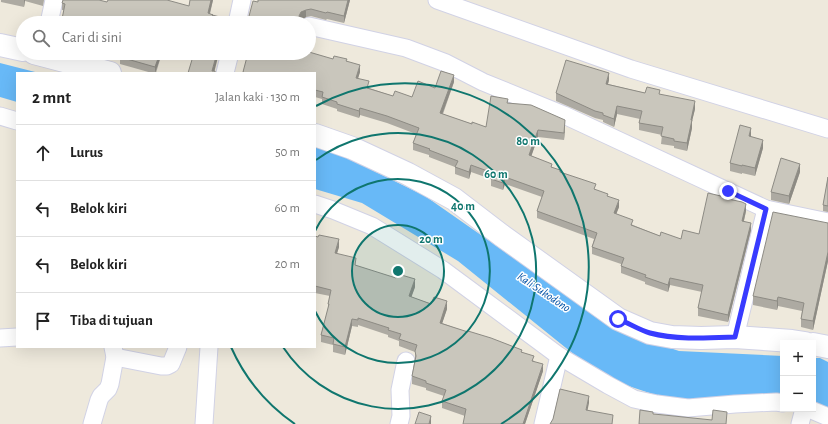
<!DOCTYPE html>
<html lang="id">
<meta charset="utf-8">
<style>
:root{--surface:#fff;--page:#f2f2f2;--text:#222;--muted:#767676;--line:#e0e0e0}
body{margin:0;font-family:"Alegreya Sans",sans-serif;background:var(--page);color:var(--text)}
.controls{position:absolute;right:12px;bottom:12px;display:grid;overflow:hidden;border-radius:0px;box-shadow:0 4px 16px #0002}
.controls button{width:36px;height:36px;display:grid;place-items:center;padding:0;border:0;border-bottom:1px solid var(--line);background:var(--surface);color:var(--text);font:20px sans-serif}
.stop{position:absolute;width:12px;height:12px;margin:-9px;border:3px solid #383bff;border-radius:50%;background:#fff}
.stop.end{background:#383bff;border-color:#fff;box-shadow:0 1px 4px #0008}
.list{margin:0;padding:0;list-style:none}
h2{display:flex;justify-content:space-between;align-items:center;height:52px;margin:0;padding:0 16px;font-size:17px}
h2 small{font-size:13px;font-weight:400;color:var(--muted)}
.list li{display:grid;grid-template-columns:26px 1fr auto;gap:12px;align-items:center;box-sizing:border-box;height:56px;padding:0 16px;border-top:1px solid var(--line)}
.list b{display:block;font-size:15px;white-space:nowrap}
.list em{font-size:13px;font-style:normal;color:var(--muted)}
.icon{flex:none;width:22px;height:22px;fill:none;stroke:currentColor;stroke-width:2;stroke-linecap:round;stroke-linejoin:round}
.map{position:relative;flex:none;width:828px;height:424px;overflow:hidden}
.search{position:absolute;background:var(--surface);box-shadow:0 4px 16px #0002;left:16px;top:16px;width:300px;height:44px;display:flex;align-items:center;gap:10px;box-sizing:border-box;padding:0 14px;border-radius:22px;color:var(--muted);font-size:15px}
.panel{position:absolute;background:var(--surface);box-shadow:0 4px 16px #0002;left:16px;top:72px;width:300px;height:276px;border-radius:0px}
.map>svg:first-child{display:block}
</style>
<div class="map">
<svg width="828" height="424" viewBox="0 0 828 424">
<rect width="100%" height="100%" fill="#eee9dc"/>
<g fill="#68b9f7">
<path d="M0,63L39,73H17V102L0,97Z"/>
<path d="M315,144L325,147L425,196L617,330L679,351L783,356V401L679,403L602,377L458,261L362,203L315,189Z"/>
<path d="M813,358H820L828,362V407L813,405Z"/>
</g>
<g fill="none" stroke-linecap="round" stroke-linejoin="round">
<g stroke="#d1d2e5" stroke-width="19">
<g id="street">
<path d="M437,0L631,69L828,129"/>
<path d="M49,23L54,0"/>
<path d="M237,23L242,0"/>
<path d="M309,26L406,48L446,63L483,82L564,115L766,209L828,222"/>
<path d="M225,73L230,53"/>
<path d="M0,116L17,121"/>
<path d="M315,204L333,210L372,226L443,270L559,356L608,385L634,399L657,404L688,408L735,404L776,402L783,403"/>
<path d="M735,337L766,209"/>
<path d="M0,338L17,337"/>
<path d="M115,357L161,366H167L171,364L178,347"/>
<path d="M809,409L828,417"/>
<path d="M92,424L99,400L101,396L108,389L110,384L115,357L113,347"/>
<path d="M204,424L209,347"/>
<path d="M399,424L401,416L400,390L406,361"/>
<path d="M543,424L559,356"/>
<path d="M800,424L804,409"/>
</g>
</g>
<g stroke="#d1d2e5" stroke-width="24">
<g id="secondary">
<path d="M0,45L23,50"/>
<path d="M34,53L110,73"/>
<path d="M315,135L352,148L408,174L454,199L501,235L618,319L650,333L672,337L701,338L735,337L792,341L805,343"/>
<path d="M813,344L828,347"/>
</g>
</g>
<use href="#street" stroke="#fff" stroke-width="17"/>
<use href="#secondary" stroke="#fff" stroke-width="22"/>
</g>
<g fill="#adaaa2">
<path d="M1,0H44L43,6L25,1L24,7L1,2Z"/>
<path d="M190,0H213L210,14L230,23H62V19L64,10H62V3L107,2L189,6Z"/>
<path d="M258,0H350L344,23L327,19L326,20L311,16L306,17L301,20L300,22L248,20L258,2Z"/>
<path d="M162,53L156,73H152L120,64V57Z"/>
<path d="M333,59L347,61L360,72L358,78L369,88L393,96L412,97L435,88L454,82L443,114L472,124L486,127L508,103L565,127L564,140L538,137L531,156L596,190L608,197L619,207L616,214L633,225L660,236L681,239L699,234L725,198L746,211L744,221L751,230L728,322L698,316V308L702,292L670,285L668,292L645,284V282L621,273V264L592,254V247L594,239L537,218V211L542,197L505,184L503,190L491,186V179L471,172L469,179L455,174V167L429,157V155L413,150V143L416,134L387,123L360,115L359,118L337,111V109L322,104V99L315,97V73H243V72Z"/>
<path d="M609,80L608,84L645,93L660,94L695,109L692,121V128L687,151L674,148V146L661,144L662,135L639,130V123L640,119L617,114L614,127L603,122V120L595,118L556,101V93Z"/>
<path d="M751,136V137L763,148L755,176L742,173V174L730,171V163Z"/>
<path d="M800,172L789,204L771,200V192Z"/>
<path d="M828,177V212L823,211V205Z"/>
<path d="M826,223H828V261L813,330L801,327V319L802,311L778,306L777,310L753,305V296Z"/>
<path d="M315,236L339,247L337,253L356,266L415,287L411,297L447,309L442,323L522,352L534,361L543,371L525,424H463L465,416L442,408V401L444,396L426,390V388L412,384V376L415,357V352L399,346V341L388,337V335L358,325V327L352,326L345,355L333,352V345L321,342V335L328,309V304L330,296L315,293Z"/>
</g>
<g fill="#8d8b84">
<path d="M24,0H25L24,7Z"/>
<path d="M211,0H213L208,20V13Z"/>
<path d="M348,0H350L344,23V16Z"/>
<path d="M306,10V17L301,20L299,23V16L301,12Z"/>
<path d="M160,53H162L155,73V67Z"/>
<path d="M217,53H219L214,73L212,71Z"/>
<path d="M360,65V72L356,85V78Z"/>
<path d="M609,73V80L606,91V84Z"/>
<path d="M454,75V82L440,120V113Z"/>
<path d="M695,101V109L692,121V128L687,151V143L691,120Z"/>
<path d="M617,106V114L614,127V119Z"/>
<path d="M360,108V115L359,118V111Z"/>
<path d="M565,120V127L564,140V133Z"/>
<path d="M751,128V136L749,144V136Z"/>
<path d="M538,130V137L529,163V155Z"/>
<path d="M763,140V148L755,176V168Z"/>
<path d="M800,164V172L789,204V196Z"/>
<path d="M471,165V172L469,179V172Z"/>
<path d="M505,177V184L503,190V183Z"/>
<path d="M619,200V207L614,220V213Z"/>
<path d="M746,204V211L742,228V221Z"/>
<path d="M751,223V230L728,322V315Z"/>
<path d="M339,239V247L335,260V253Z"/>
<path d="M828,252V261L813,330V321Z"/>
<path d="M670,278V285L668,292V285Z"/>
<path d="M415,279V287L409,304V296Z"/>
<path d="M778,297V306L777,310V301Z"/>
<path d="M447,301V309L440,330V323Z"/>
<path d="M352,319V326L345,355V347Z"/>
<path d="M543,364V371L525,424H523Z"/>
<path d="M589,396V403L586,418V410Z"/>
<path d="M431,416V424H429Z"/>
</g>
<g fill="#c9c6bc" stroke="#8d8b84">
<path d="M63,0H99L107,2L108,0H167L189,6L190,0H211L208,13L213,15H212L228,19L230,23H89L79,21L78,23L62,19L65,4L62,3Z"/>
<path d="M258,0H348L344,16L327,12L326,13L311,9L306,10L301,12L299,16V22L300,23H246V20H248L253,1L258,2Z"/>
<path d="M309,52L333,59L334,56L347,59L346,61L360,65L356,78L369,81L367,88L393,96L395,91L412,97L418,81L435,88L441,71L454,75L440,113L472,124V122L486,127L491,96L508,99L507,103L531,105L565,120L564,133L538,130L529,155L552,164L551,167L560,170V172L596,184L594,189L608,194L607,196L619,200L614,213L633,220L631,225L660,236L661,232L681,239L683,230L699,234L708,193L725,197L724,198L742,202L746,204L742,221L751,223L728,315L698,308L703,285L670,278L668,285L645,277L646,275L621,266L624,258L592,247L597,233L537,211L544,191L505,177L503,183L491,179L493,173L471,165L469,172L455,167L458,161L429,150L430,149L413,143L419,128L387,116L360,108L359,111L337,104V102L322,97L323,92L315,90V73H246L243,72L248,53H309Z"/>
<path d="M121,53H160L155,67L120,57Z"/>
<path d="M194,53H217L212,71H215V73H188Z"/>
<path d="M566,60L609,73L606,84L645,93L647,87L660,90L659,94L695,101L691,120H692L687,143L674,141V139L661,136L663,127L639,123L642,111L617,106L614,119L603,115V113L595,111L556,93Z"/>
<path d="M740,125L751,128L749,136L763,140L755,168L742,165V166L730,163Z"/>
<path d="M781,158L800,164L789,196L771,192Z"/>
<path d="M828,177V206L823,205Z"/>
<path d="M773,212L828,223V252L813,321L801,319L804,303L778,297L777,301L753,296Z"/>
<path d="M319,235L339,239L335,253L356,258L355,265L396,278L398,274L415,279L409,296L431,304L434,297L447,301L440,323L468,332V331L491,338L522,350L521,352L534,356L532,361L543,364L523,424H463L466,409L442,401L446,390L426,383V381L412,376L416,356L415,351L417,345L399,339L401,334L388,330L389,328L358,318V320L352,319L345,347L333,344L334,338L321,335L329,304H328L331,290L315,286V236L318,237Z"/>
<path d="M560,389L589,396L586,410L613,415L612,424H550L553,419Z"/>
<path d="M640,410L653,412V414L664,415L712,420L713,410L727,412L726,424H639Z"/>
<path d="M419,412L431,416L429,424H415Z"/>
</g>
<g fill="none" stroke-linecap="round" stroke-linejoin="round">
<path stroke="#383bff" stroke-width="5" d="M618,319C629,323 639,330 650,333C676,340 708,338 735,337L766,209L728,191"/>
</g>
<circle cx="398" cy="271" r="46" fill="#0f766e" fill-opacity=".12"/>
<g fill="none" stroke="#0f766e" stroke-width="2">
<circle cx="398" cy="271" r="46"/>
<path d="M315 231A92 92 0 1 1 315 311"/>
<path d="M316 160A138 138 0 1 1 283 347"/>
<path d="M295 424A184 184 0 0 1 231 347M316 106A184 184 0 0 1 501 424"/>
</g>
<g text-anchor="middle" stroke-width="3" stroke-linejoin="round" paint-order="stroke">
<g font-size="12" font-style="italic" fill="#0453a6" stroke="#fff">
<text transform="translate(544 292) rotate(34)" y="4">Kali Sukodono</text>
</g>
</g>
<circle cx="398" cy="271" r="6" fill="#0f766e" stroke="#fff" stroke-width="2"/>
<g font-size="12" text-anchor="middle" font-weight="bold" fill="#0f766e" stroke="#fff" stroke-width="3" stroke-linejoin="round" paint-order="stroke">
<text x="528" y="145">80 m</text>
<text x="496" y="178">60 m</text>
<text x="463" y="210">40 m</text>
<text x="431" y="243">20 m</text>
</g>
</svg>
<div class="controls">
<button>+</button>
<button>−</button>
</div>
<div class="stop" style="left:618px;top:319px"></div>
<div class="stop end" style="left:728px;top:191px"></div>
<div class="search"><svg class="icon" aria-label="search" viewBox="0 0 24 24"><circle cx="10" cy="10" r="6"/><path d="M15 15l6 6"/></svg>Cari di sini</div>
<section class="panel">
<h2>2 mnt<small>Jalan kaki · 130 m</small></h2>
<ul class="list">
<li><svg class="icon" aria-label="ahead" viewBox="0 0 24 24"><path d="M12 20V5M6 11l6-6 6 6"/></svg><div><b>Lurus</b></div><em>50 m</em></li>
<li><svg class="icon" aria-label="left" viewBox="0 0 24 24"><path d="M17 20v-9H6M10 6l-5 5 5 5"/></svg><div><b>Belok kiri</b></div><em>60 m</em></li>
<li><svg class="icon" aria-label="left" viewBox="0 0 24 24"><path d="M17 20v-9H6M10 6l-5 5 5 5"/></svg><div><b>Belok kiri</b></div><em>20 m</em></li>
<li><svg class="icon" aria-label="arrive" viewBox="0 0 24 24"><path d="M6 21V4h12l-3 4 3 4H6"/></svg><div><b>Tiba di tujuan</b></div></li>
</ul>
</section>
</div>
